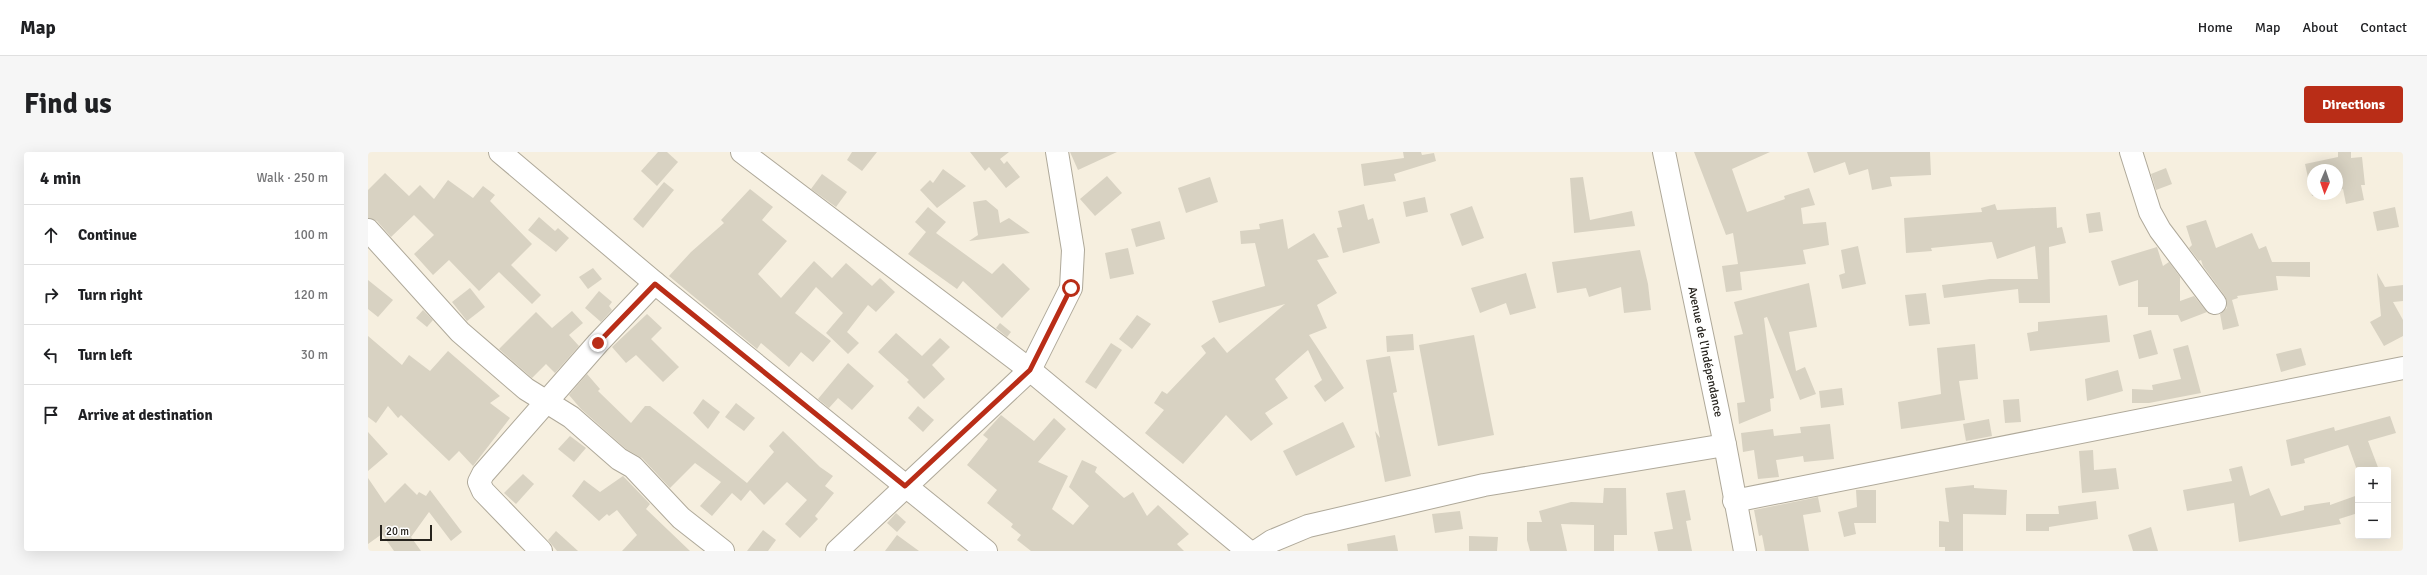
<!DOCTYPE html>
<meta charset="utf-8">
<style>
:root{--surface:#fff;--page:#f6f6f6;--text:#202124;--muted:#757577;--line:#e0e0e0;--accent:#b92d17}
body{margin:0;font-family:Signika,sans-serif;background:var(--page);color:var(--text)}
.controls{position:absolute;right:12px;bottom:12px;display:grid;overflow:hidden;border-radius:4px;box-shadow:0 4px 16px #0002}
.controls button{width:36px;height:36px;display:grid;place-items:center;padding:0;border:0;border-bottom:1px solid var(--line);background:var(--surface);color:var(--text);font:20px sans-serif}
.compass{position:absolute;left:1939px;top:12px;width:36px;height:36px;border-radius:50%;background:var(--surface);box-shadow:0 4px 16px #0002;rotate:182deg}
.scale{position:absolute;left:12px;bottom:10px;width:52px;box-sizing:border-box;padding-left:4px;border:2px solid #26231d;border-top:0;font-size:11px;line-height:14px;white-space:nowrap;color:#26231d;-webkit-text-stroke:3px #fff;paint-order:stroke}
.stop{position:absolute;width:12px;height:12px;margin:-9px;border:3px solid #b92d17;border-radius:50%;background:#fff}
.stop.end{background:#b92d17;border-color:#fff;box-shadow:0 1px 4px #0008}
.list{margin:0;padding:0;list-style:none}
h2{display:flex;justify-content:space-between;align-items:center;height:52px;margin:0;padding:0 16px;font-size:17px}
h2 small{font-size:13px;font-weight:400;color:var(--muted)}
.list li{display:grid;grid-template-columns:26px 1fr auto;gap:12px;align-items:center;box-sizing:border-box;height:60px;padding:0 16px;border-top:1px solid var(--line)}
.list b{display:block;font-size:15px;white-space:nowrap}
.list em{font-size:13px;font-style:normal;color:var(--muted)}
.icon{flex:none;width:22px;height:22px;fill:none;stroke:currentColor;stroke-width:2;stroke-linecap:round;stroke-linejoin:round}
.map{position:relative;flex:none;width:2035px;height:399px;overflow:hidden;border-radius:4px}
header{display:flex;align-items:center;gap:24px;box-sizing:border-box;height:56px;padding:0 20px;background:var(--surface);border-bottom:1px solid var(--line)}
header strong{font-size:19px}
nav{display:flex;gap:22px;margin-inline-start:auto;font-size:14px}
.intro{display:flex;align-items:center;justify-content:space-between;box-sizing:border-box;height:96px;padding:0 24px}
h1{margin:0;font-size:28px}
.button{padding:10px 18px;border-radius:4px;background:var(--accent);color:#fff;font-size:14px;font-weight:700}
main{display:flex;gap:24px;padding:0 24px}
aside{flex:1;background:var(--surface);border-radius:4px;box-shadow:0 4px 16px #0002}
.map>svg:first-child{display:block}
</style>
<header>
<strong>Map</strong>
<nav><a>Home</a><a>Map</a><a>About</a><a>Contact</a></nav>
</header>
<div class="intro"><h1>Find us</h1><a class="button">Directions</a></div>
<main>
<aside>
<h2>4 min<small>Walk · 250 m</small></h2>
<ul class="list">
<li><svg class="icon" aria-label="ahead" viewBox="0 0 24 24"><path d="M12 20V5M6 11l6-6 6 6"/></svg><div><b>Continue</b></div><em>100 m</em></li>
<li><svg class="icon" aria-label="right" viewBox="0 0 24 24"><path d="M7 20v-9h11M14 6l5 5-5 5"/></svg><div><b>Turn right</b></div><em>120 m</em></li>
<li><svg class="icon" aria-label="left" viewBox="0 0 24 24"><path d="M17 20v-9H6M10 6l-5 5 5 5"/></svg><div><b>Turn left</b></div><em>30 m</em></li>
<li><svg class="icon" aria-label="arrive" viewBox="0 0 24 24"><path d="M6 21V4h12l-3 4 3 4H6"/></svg><div><b>Arrive at destination</b></div></li>
</ul>
</aside>
<div class="map">
<svg width="2035" height="399" viewBox="0 0 2035 399">
<rect width="100%" height="100%" fill="#f6efdf"/>
<g fill="#d8d2c2">
<path d="M290,0H299L310,10L289,34L273,19Z"/>
<path d="M484,0H509L494,19L479,8Z"/>
<path d="M602,0H641L632,7L636,12L639,9L652,25L638,36L621,15L617,19Z"/>
<path d="M702,0H749L710,18Z"/>
<path d="M1035,0H1053L1054,3L1066,1L1068,9L1026,22L1028,29L996,34L993,12L1036,6Z"/>
<path d="M1326,0H1402L1364,17L1379,60L1417,47L1416,44L1441,36L1447,53L1433,56L1435,72L1458,70L1461,93L1435,98L1438,112L1372,120L1374,138L1358,140L1354,114L1370,112L1365,81L1358,83Z"/>
<path d="M1439,0H1562L1563,23L1522,25L1524,34L1504,38L1500,17L1481,23L1477,10L1446,21Z"/>
<path d="M1970,0H1983V6L1994,5L1997,33H1993L1996,48L1978,52L1975,37L1969,39V18H1945V42H1953L1944,44L1937,12L1970,5Z"/>
<path d="M1798,16L1804,32L1788,38L1783,22Z"/>
<path d="M575,17L598,34L569,56L552,38L562,28L565,31Z"/>
<path d="M17,21L41,44L52,33L66,47L80,28L105,46L115,34L127,43L122,49L164,92L143,113L173,143L164,152L131,120L111,139L81,108L65,123L46,102L66,83L46,63L23,85L9,69L0,66V38Z"/>
<path d="M454,22L479,40L468,55L443,37Z"/>
<path d="M739,24L754,41L727,64L712,47Z"/>
<path d="M842,25L850,50L818,61L810,36Z"/>
<path d="M1215,25L1222,68L1264,59L1267,74L1206,81L1202,26Z"/>
<path d="M296,30L306,38L275,76L265,67Z"/>
<path d="M382,37L405,55L394,68L419,89L390,122L413,146L446,109L464,126L478,111L504,134L512,126L527,140L508,160L500,153L479,180L491,191L480,202L458,181L475,161L448,135L427,161L463,189L445,210L433,200L421,215L393,191L389,197L301,124L323,100L356,71L353,68Z"/>
<path d="M1057,45L1060,60L1038,65L1035,50Z"/>
<path d="M618,48L630,58L632,71L641,66L662,81L601,89L610,83L605,50Z"/>
<path d="M996,52L1000,68L1005,66L1012,91L975,101L969,76L974,75L970,59Z"/>
<path d="M1627,52L1629,58L1688,55L1689,76L1694,75L1698,91L1681,95L1682,151H1651L1650,137L1576,146L1574,133L1622,127H1670L1667,94L1629,107L1624,90L1563,96L1564,99L1538,101L1536,66L1614,60L1613,56Z"/>
<path d="M1104,54L1116,86L1094,94L1082,62Z"/>
<path d="M560,55L578,70L568,81L624,122L635,111L662,137L634,166L595,129L589,137L540,102L558,80L547,70Z"/>
<path d="M2027,55L2031,75L2009,79L2005,60Z"/>
<path d="M1732,60L1735,79L1721,81L1718,62Z"/>
<path d="M171,65L187,79L190,76L201,86L188,100L160,78Z"/>
<path d="M915,67L920,97L946,81L961,105L949,108L969,141L949,153L959,176L941,183L976,236L957,250L946,234L954,228L940,198L907,227L920,246L897,261L905,272L883,289L858,263L815,312L777,281L796,258L786,251L794,239L799,242L838,201L833,194L846,185L859,201L917,152L851,171L844,149L897,134L887,91L873,92L872,79L892,77L891,72Z"/>
<path d="M1838,68L1848,96L1884,81L1891,97L1898,94L1904,110H1942V125L1908,124L1910,138L1869,144L1870,146L1864,148L1871,174L1855,178L1852,162L1859,156L1857,144L1835,114L1833,108L1831,109L1821,96L1824,93L1818,74Z"/>
<path d="M792,69L797,87L768,95L763,77Z"/>
<path d="M1490,94L1498,132L1474,137L1471,123L1477,121L1473,98Z"/>
<path d="M1789,95L1795,114L1801,110L1812,125V149L1826,144L1839,160L1813,170L1810,163H1780V155H1770V128L1751,134L1743,109Z"/>
<path d="M760,96L766,122L742,127L737,101Z"/>
<path d="M1272,98L1280,132L1283,158L1256,161L1253,135L1221,145L1218,136L1189,141L1184,110Z"/>
<path d="M225,116L234,127L220,137L211,125Z"/>
<path d="M1158,121L1168,156L1142,163L1138,151L1112,161L1103,136Z"/>
<path d="M2009,121L2017,135L2035,133V149L2025,150L2035,168V184L2016,194L2002,170L2013,164Z"/>
<path d="M0,128L25,148L10,165L0,157Z"/>
<path d="M1441,131L1449,175L1421,180L1428,219L1437,215L1448,242L1432,248L1399,165L1396,166L1406,246L1402,247L1403,259L1371,272L1369,251L1377,250L1366,184L1375,182L1366,150Z"/>
<path d="M102,136L117,155L99,169L84,150Z"/>
<path d="M231,139L244,150L241,154L244,158L233,170L217,156Z"/>
<path d="M1558,141L1562,172L1541,174L1537,143Z"/>
<path d="M55,158L65,168L59,175L48,166Z"/>
<path d="M204,159L215,171L201,183L211,194L187,221L178,212L164,226L131,197L168,160L184,176Z"/>
<path d="M279,162L294,176L283,187L311,215L295,230L268,203L258,211L244,195Z"/>
<path d="M769,163L783,172L764,197L751,187Z"/>
<path d="M1739,163L1742,190L1662,199L1659,181L1670,179V170Z"/>
<path d="M632,171L643,180L639,185L628,176Z"/>
<path d="M1783,178L1790,202L1771,207L1765,183Z"/>
<path d="M528,181L554,204L572,186L582,195L564,213L577,227L556,247L539,230L541,228L510,200Z"/>
<path d="M1045,182L1046,198L1019,200L1018,184Z"/>
<path d="M1106,183L1126,283L1070,294L1051,193Z"/>
<path d="M0,184L34,213L41,203L62,219L80,199L132,244L122,251L142,266L105,314L91,299L81,309L33,263L30,266L20,254L8,271L0,265Z"/>
<path d="M743,191L754,198L728,237L717,230Z"/>
<path d="M1607,192L1610,227L1591,229L1597,268L1533,277L1530,250L1573,242L1569,196Z"/>
<path d="M1820,193L1833,241L1781,251H1764V237L1785,238L1784,233L1813,227L1805,197Z"/>
<path d="M1933,196L1938,213L1913,220L1908,202Z"/>
<path d="M1022,204L1029,240L1025,241L1043,324L1017,330L1007,279L1012,286L998,208Z"/>
<path d="M480,211L506,234L484,258L470,246L461,256L450,247Z"/>
<path d="M1750,218L1755,239L1719,249L1717,227Z"/>
<path d="M219,222L232,237L230,239L263,271L277,254H282L379,331L406,300L401,294L415,279L452,315L465,324L457,334L466,341L447,364L450,367L432,386L417,372L439,348L419,330L396,353L382,338L373,349L364,341L344,364L332,354L353,330L327,311L302,336L274,306L258,297L213,257L201,243Z"/>
<path d="M1474,236L1476,253L1453,256L1451,239Z"/>
<path d="M335,247L352,260L340,277L325,261Z"/>
<path d="M1651,247L1653,270L1637,271L1635,248Z"/>
<path d="M368,251L387,266L376,279L357,265Z"/>
<path d="M550,254L566,268L555,280L540,266Z"/>
<path d="M633,263L666,289L686,266L698,277L670,310L700,324L684,357L705,373L721,354L701,335L714,308L729,315L727,320L756,346L765,340L779,364L790,353L821,382L809,392L816,399H663L649,388L653,383L643,375L645,372L619,351L629,338L599,313L620,287L615,283Z"/>
<path d="M2022,264L2028,281L2000,289L2011,318H1989L1980,293L1936,307L1937,311L1923,314L1918,288L1966,275L1967,279Z"/>
<path d="M1621,267L1624,284L1598,289L1595,272Z"/>
<path d="M975,270L987,295L928,324L915,299Z"/>
<path d="M1462,272L1466,307L1436,310L1435,304L1408,308L1411,325L1390,327L1386,298L1375,300L1373,281L1405,277L1406,284L1433,281L1432,275Z"/>
<path d="M0,280L20,302L0,319Z"/>
<path d="M202,284L218,296L206,310L190,297Z"/>
<path d="M1725,298L1726,318L1748,316L1751,337L1714,341L1711,299Z"/>
<path d="M1874,314L1882,344L1901,336L1913,364L1936,358V354L1962,350V353L1990,343V361L1971,367L1973,372L1871,390L1866,351L1819,359L1815,338L1864,329L1861,317Z"/>
<path d="M155,322L166,332L148,352L136,341Z"/>
<path d="M255,324L282,352L278,357L322,399H254L269,383L249,358L241,364L239,362L231,369L204,344L216,328L232,340Z"/>
<path d="M0,326L17,351L37,331L49,343L51,340L58,344L62,338L94,380L83,389L61,360L43,385L53,399H26L14,382L0,392Z"/>
<path d="M1606,333V336L1639,338L1638,363L1595,362V399H1577V395H1571V369L1581,370L1577,336Z"/>
<path d="M1236,336H1258L1259,383H1246V399H1226V373L1193,372L1199,399H1162L1159,388V370H1174L1171,359L1203,350L1235,351Z"/>
<path d="M1317,338L1323,368L1318,369L1324,399H1290L1286,380L1305,377L1298,341Z"/>
<path d="M1488,338H1508V371H1486L1488,382L1476,385L1470,360L1489,355Z"/>
<path d="M1450,345L1453,360L1435,363L1441,399H1397L1394,383L1391,384L1386,358Z"/>
<path d="M1728,349L1730,367L1681,375V379H1658V362H1691L1690,354Z"/>
<path d="M1092,359L1095,377L1067,381L1064,362Z"/>
<path d="M528,361L538,370L529,380L519,371Z"/>
<path d="M1783,375L1790,399H1765L1760,383Z"/>
<path d="M395,378L408,388L400,399H379Z"/>
<path d="M188,379L210,399H189L180,388Z"/>
<path d="M529,383L551,399H517Z"/>
<path d="M1027,383L1030,399H980L979,392Z"/>
<path d="M1101,384L1130,385L1129,399H1101Z"/>
</g>
<g fill="none" stroke-linecap="round" stroke-linejoin="round">
<g stroke="#afa99a" stroke-width="24">
<g id="minor">
<path d="M132,0L287,131L618,399"/>
<path d="M374,0L662,218L880,399"/>
<path d="M1763,0L1782,60L1792,78L1847,151"/>
<path d="M0,78L92,180L158,237L203,265L251,307L265,315L313,366L355,399"/>
<path d="M1366,349L2035,216"/>
<path d="M173,399L115,339L111,330L115,322L230,191L287,131"/>
<path d="M469,399L662,218L703,136L705,98L689,0"/>
<path d="M889,399L904,389L940,374L1116,333L1357,293"/>
</g>
</g>
<g stroke="#afa99a" stroke-width="24">
<g id="major">
<path id="s1" d="M1296,0L1357,293L1377,399"/>
</g>
</g>
<use href="#minor" stroke="#fff" stroke-width="22"/>
<use href="#major" stroke="#fff" stroke-width="22"/>
</g>
<g fill="none" stroke-linecap="round" stroke-linejoin="round">
<path stroke="#b92d17" stroke-width="5" d="M230,191L287,132L537,334L662,218L703,136"/>
</g>
<g text-anchor="middle" stroke-width="3" stroke-linejoin="round" paint-order="stroke">
<g font-size="12" fill="#26231d" stroke="#fff">
<text dy="4" stroke="none"><textPath href="#s1" startOffset="204">Avenue de l'Indépendance</textPath></text>
</g>
</g>
</svg>
<div class="controls">
<button>+</button>
<button>−</button>
</div>
<svg class="compass" viewBox="-18 -18 36 36"><path d="M0-13l5 13h-10z" fill="#e53935"/><path d="M0 13l5-13h-10z" fill="#757577"/></svg>
<div class="scale">20 m</div>
<div class="stop" style="left:703px;top:136px"></div>
<div class="stop end" style="left:230px;top:191px"></div>
</div>
</main>
